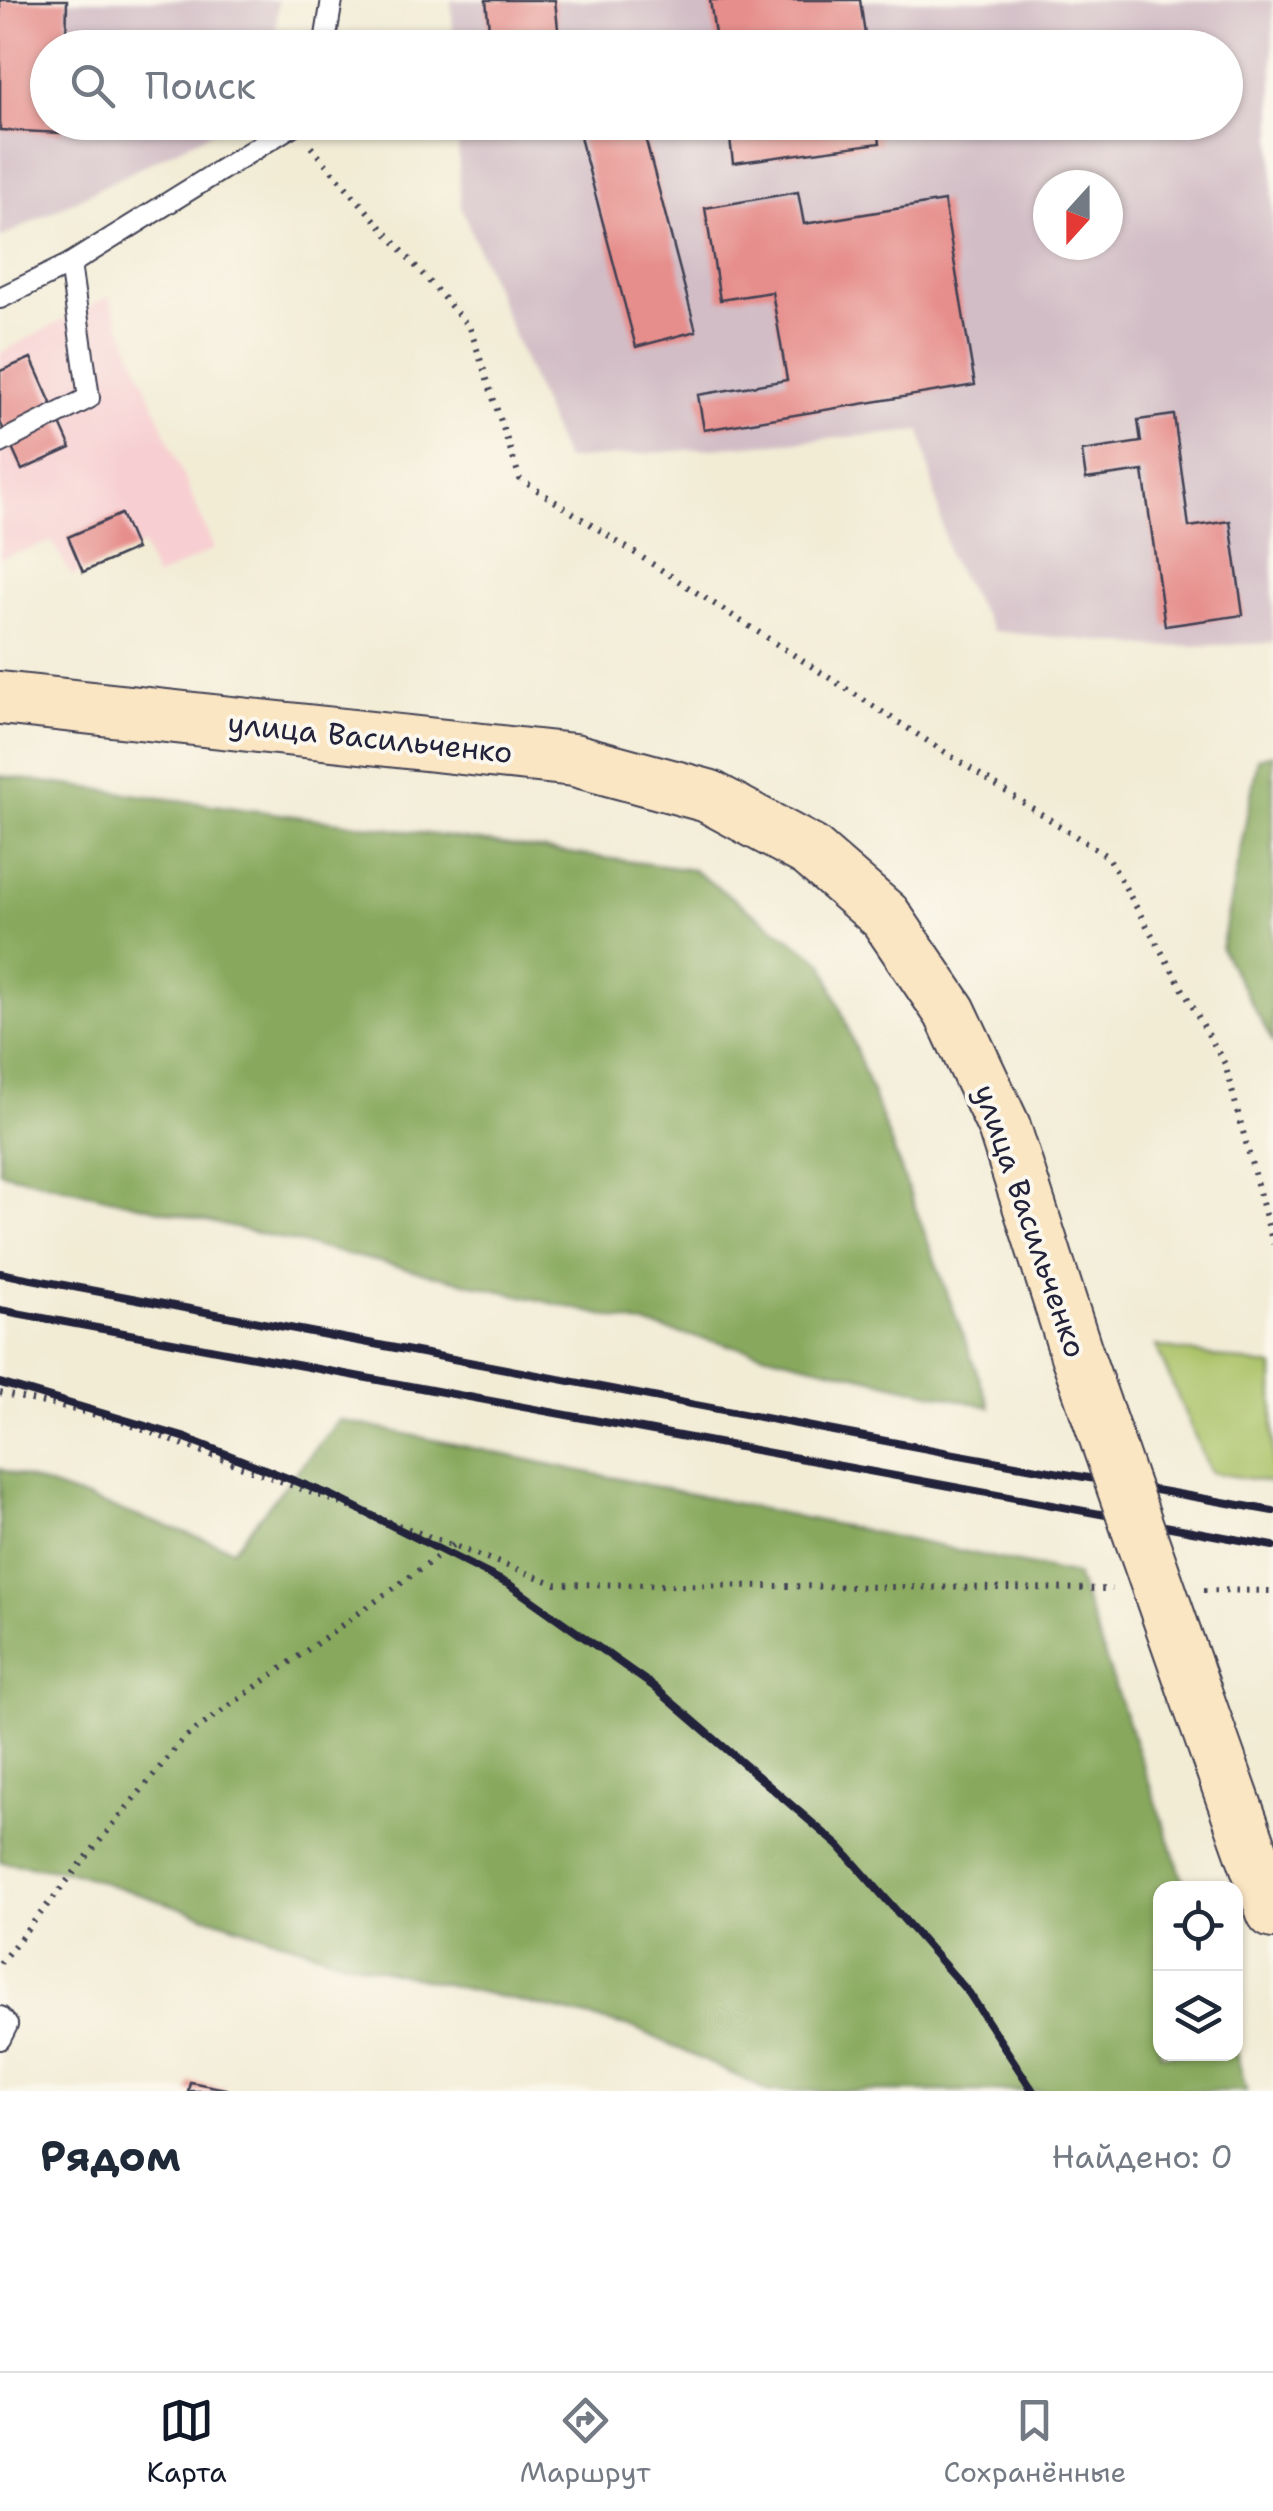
<!DOCTYPE html>
<html lang="ru">
<meta charset="utf-8">
<style>
:root{--surface:#fff;--page:#f6f6f7;--text:#1f2937;--muted:#747a83;--line:#e0e1e3;--accent:#111827}
body{margin:0;font-family:"Shantell Sans",sans-serif;background:var(--page);color:var(--text)}
.controls{position:absolute;right:30px;bottom:30px;display:grid;overflow:hidden;border-radius:20px;box-shadow:0 2px 8px #0004}
.controls button{width:90px;height:90px;display:grid;place-items:center;padding:0;border:0;border-bottom:2px solid var(--line);background:var(--surface);color:var(--text);font:50px sans-serif}
.compass{position:absolute;left:1033px;top:170px;width:90px;height:90px;border-radius:50%;background:var(--surface);box-shadow:0 2px 8px #0004;rotate:201deg}
.list{margin:0;padding:0;list-style:none}
h2{display:flex;justify-content:space-between;align-items:center;height:130px;margin:0;padding:0 40px;font-size:42px}
h2 small{font-size:32px;font-weight:400;color:var(--muted)}
.icon{flex:none;width:55px;height:55px;fill:none;stroke:currentColor;stroke-width:2;stroke-linecap:round;stroke-linejoin:round}
.map{position:relative;flex:none;width:1273px;height:2091px;overflow:hidden}
.search{position:absolute;background:var(--surface);box-shadow:0 2px 8px #0004;left:30px;right:30px;top:30px;height:110px;display:flex;align-items:center;gap:25px;box-sizing:border-box;padding:0 35px;border-radius:55px;color:var(--muted);font-size:38px}
.sheet{height:280px;background:var(--surface)}
nav{display:flex;justify-content:space-around;align-items:center;box-sizing:border-box;height:140px;border-top:2px solid var(--line);background:var(--surface);font-size:28px;color:var(--muted)}
nav a{display:grid;justify-items:center;gap:5px}
nav .on{color:var(--accent)}
.map>svg:first-child{display:block}
</style>
<div class="map">
<svg width="1273" height="2091" viewBox="0 0 1273 2091">
<rect width="100%" height="100%" fill="#fbf7ec"/>
<filter id="ink" filterUnits="userSpaceOnUse"><feTurbulence type="fractalNoise" baseFrequency=".01" numOctaves="2"/><feDisplacementMap in="SourceGraphic" scale="20" xChannelSelector="R" yChannelSelector="G"/><feConvolveMatrix kernelMatrix="1 2 1 2 8 2 1 2 1" color-interpolation-filters="sRGB"/></filter>
<filter id="wash" filterUnits="userSpaceOnUse"><feTurbulence type="fractalNoise" baseFrequency=".0048" numOctaves="4" result="noise"/><feDisplacementMap in="SourceGraphic" scale="40" xChannelSelector="R" yChannelSelector="G"/><feGaussianBlur stdDeviation="2.25" result="paint"/><feColorMatrix in="noise" values="0 0 0 0 0 0 0 0 0 0 0 0 0 0 0 0 0 1.4 0 .05"/><feComposite in="paint" operator="in"/></filter>
<g filter="url(#wash)">
<rect width="100%" height="100%" fill="#f2ecd5"/>
<path fill="#f7cfd2" d="M109,296L214,549L155,578L143,545L72,576L52,542L0,558V353Z"/>
<g fill="#d2bdc6" fill-rule="evenodd">
<path d="M0,0H278L275,47L48,48V122L229,123L0,238Z"/>
<path d="M451,0H1273V643L1157,647L993,631L949,557L921,431L565,460L461,207L457,123L1226,122V48L454,47ZM1048,185H1108V245H1048Z"/>
</g>
<path fill="#abc369" stroke="#667252" stroke-width="2.5" d="M1156,1346L1273,1367V1483L1210,1472Z"/>
<g fill="#88a95d" stroke="#55664c" stroke-width="2.5">
<path d="M1273,754V1042L1221,949L1258,758Z"/>
<path d="M0,776L693,870L823,962L990,1407L0,1172Z"/>
<path d="M339,1420L1076,1575L1186,1888H1160V2054L1236,2053L1247,2091H768L635,2028L345,1961L71,1872L0,1862V1469L233,1549Z"/>
</g>
<g id="blocks">
<g fill="#e68e8c">
<path d="M0,0H67L66,48H48V122H63L62,133L0,130Z"/>
<path d="M486,0H555L560,48H491Z"/>
<path d="M710,0H860L867,48H717Z"/>
<path d="M576,122H641L696,331L636,347Z"/>
<path d="M728,122H877L880,143L733,163Z"/>
<path d="M798,192L804,224L944,201L975,385L704,430L698,395L787,380L772,292L720,300L705,208Z"/>
<path d="M31,358L71,448L22,470L0,422V371Z"/>
<path d="M1174,415L1189,527L1230,521L1243,615L1165,626L1143,471L1086,479L1082,451L1141,442L1138,420Z"/>
<path d="M121,514L136,549L83,572L68,537Z"/>
<path d="M190,2082L226,2089V2091H188Z"/>
</g>
</g>
</g>
<g filter="url(#ink)">
<use href="#blocks" fill-opacity="0" stroke="#414052" stroke-width="2.5"/>
<g fill="none" stroke-linecap="round" stroke-linejoin="round">
<g stroke="#414052" stroke-width="24">
<g id="lane">
<path d="M324,48L332,0"/>
<path d="M0,298L70,264L298,122"/>
<path d="M0,443L89,398L70,264"/>
<path d="M0,2017L7,2025L0,2039"/>
</g>
</g>
<g stroke="#414052" stroke-width="56">
<g id="secondary">
<path d="M0,698L574,760L708,796L810,851L885,916L950,1012L1004,1127L1077,1355"/>
<path d="M1195,1692L1273,1912"/>
</g>
</g>
<g stroke="#414052" stroke-width="6" stroke-dasharray="2.5 8" stroke-linecap="butt">
<path d="M311,147L470,328L520,479L1108,857L1225,1064L1273,1244"/>
<path d="M0,1393L114,1419L556,1584L1112,1589"/>
<path d="M1204,1590L1273,1591"/>
<path d="M0,1963L183,1739L454,1545"/>
</g>
<use href="#lane" stroke="#fff" stroke-width="20"/>
<use href="#secondary" stroke="#fbe6c4" stroke-width="52"/>
<g stroke="#22223b" stroke-width="8">
<path d="M0,1273L949,1453L1273,1511"/>
<path d="M0,1310L1273,1546"/>
<path d="M0,1383L183,1437L333,1496L510,1585L653,1686L839,1846L969,1993L1033,2091"/>
</g>
<g stroke="#414052" stroke-width="56" stroke-linecap="butt">
<path id="secondary-bridge" d="M1077,1355L1195,1692"/>
</g>
<use href="#secondary-bridge" stroke="#fbe6c4" stroke-width="52"/>
</g>
</g>
<g text-anchor="middle" stroke-width="8" stroke-linejoin="round" paint-order="stroke">
<g font-size="30" fill="#22223b" stroke="#fbf7ec">
<text transform="translate(370 738) rotate(6)" y="10">улица Васильченко</text>
<text transform="translate(1030 1221) rotate(71)" y="10">улица Васильченко</text>
</g>
</g>
</svg>
<div class="controls">
<button><svg class="icon" aria-label="locate" viewBox="0 0 24 24"><circle cx="12" cy="12" r="6"/><path d="M12 2v4M12 18v4M2 12h4M18 12h4"/></svg></button>
<button><svg class="icon" aria-label="layers" viewBox="0 0 24 24"><path d="M12 4l9 5-9 5-9-5zM3 14l9 5 9-5"/></svg></button>
</div>
<svg class="compass" viewBox="-18 -18 36 36"><path d="M0-13l5 13h-10z" fill="#e53935"/><path d="M0 13l5-13h-10z" fill="#747a83"/></svg>
<div class="search"><svg class="icon" aria-label="search" viewBox="0 0 24 24"><circle cx="10" cy="10" r="6"/><path d="M15 15l6 6"/></svg>Поиск</div>
</div>
<section class="sheet">
<h2>Рядом<small>Найдено: 0</small></h2>
<ul class="list">
</ul>
</section>
<nav>
<a class="on"><svg class="icon" aria-label="map" viewBox="0 0 24 24"><path d="M3 6l6-2 6 2 6-2v14l-6 2-6-2-6 2zM9 4v14M15 6v14"/></svg>Карта</a>
<a><svg class="icon" aria-label="directions" viewBox="0 0 24 24"><path d="M12 3l9 9-9 9-9-9zM9 14v-3h6M13 9l2 2-2 2"/></svg>Маршрут</a>
<a><svg class="icon" aria-label="saved" viewBox="0 0 24 24"><path d="M7 4h10v16l-5-4-5 4z"/></svg>Сохранённые</a>
</nav>
